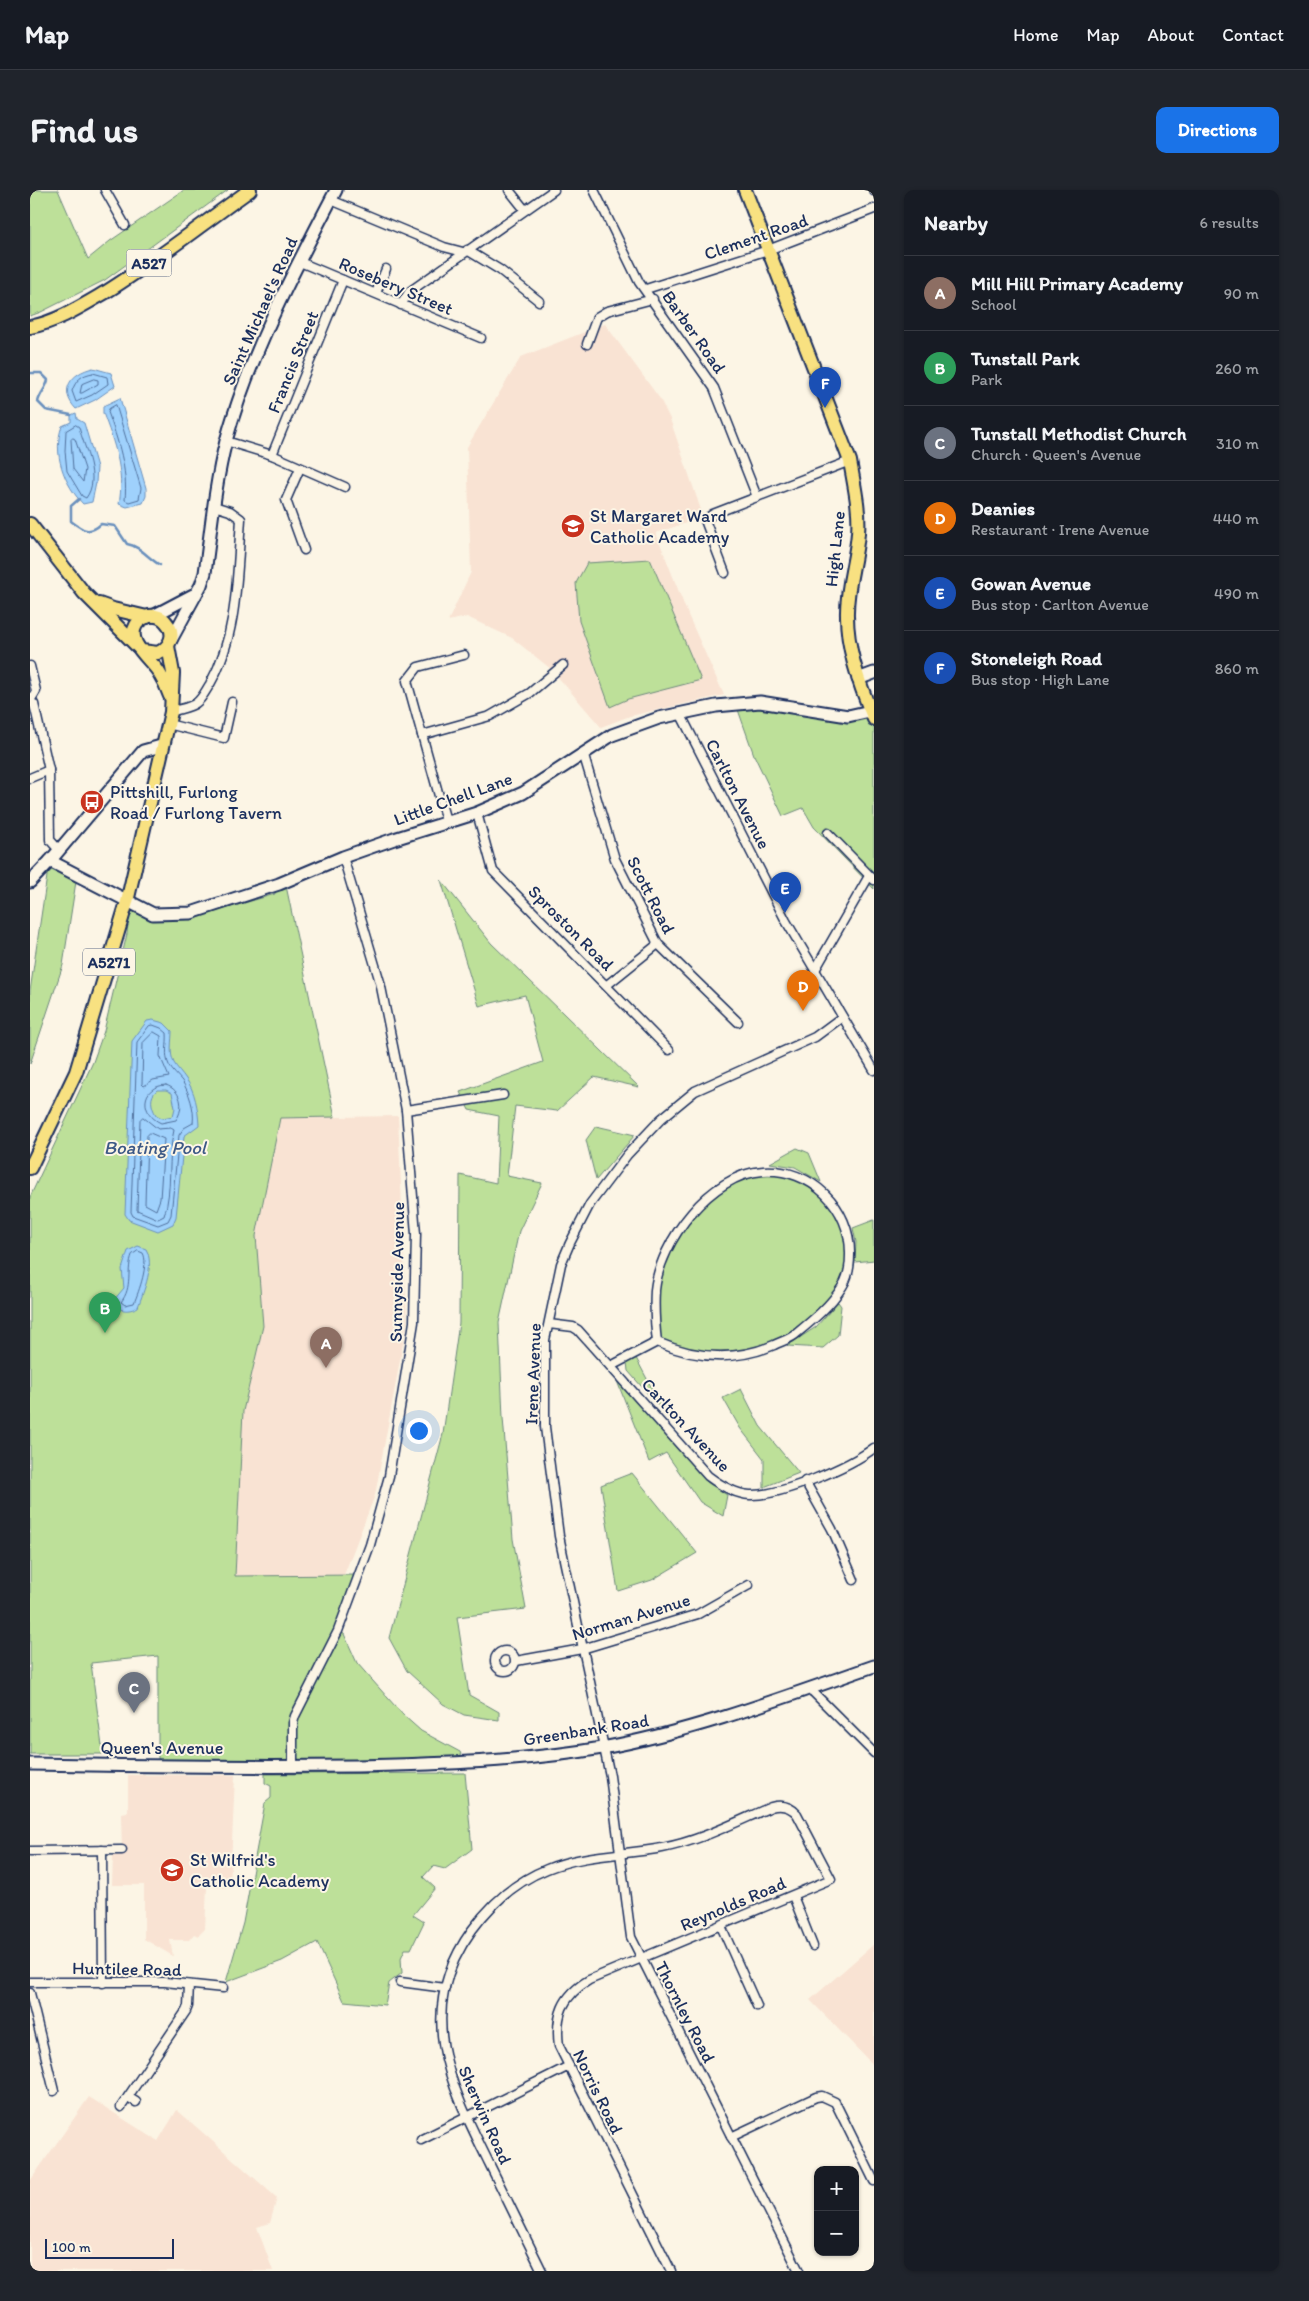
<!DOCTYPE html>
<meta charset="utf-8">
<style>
:root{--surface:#171b24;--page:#20242c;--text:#f1f3f6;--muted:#9ea1a6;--line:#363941;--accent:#1a73e8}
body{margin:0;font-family:Itim,sans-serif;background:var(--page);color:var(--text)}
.controls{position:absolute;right:15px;bottom:15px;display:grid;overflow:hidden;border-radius:10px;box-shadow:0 1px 4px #0004}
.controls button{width:45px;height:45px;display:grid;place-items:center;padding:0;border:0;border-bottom:1px solid var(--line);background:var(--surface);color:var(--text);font:25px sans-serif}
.scale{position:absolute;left:15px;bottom:12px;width:129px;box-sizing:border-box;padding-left:5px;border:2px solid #1b2f5e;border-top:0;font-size:14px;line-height:18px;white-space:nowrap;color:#1b2f5e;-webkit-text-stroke:4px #fcf5e5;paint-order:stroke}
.you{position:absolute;left:388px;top:1240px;width:18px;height:18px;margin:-12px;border:4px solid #fff;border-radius:50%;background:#1a73e8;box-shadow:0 0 0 8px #1a73e833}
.badge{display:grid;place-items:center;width:32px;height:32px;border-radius:50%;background:var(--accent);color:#fff;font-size:16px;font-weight:700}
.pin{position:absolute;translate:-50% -41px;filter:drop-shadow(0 1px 2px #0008)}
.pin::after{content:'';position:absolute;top:26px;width:18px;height:15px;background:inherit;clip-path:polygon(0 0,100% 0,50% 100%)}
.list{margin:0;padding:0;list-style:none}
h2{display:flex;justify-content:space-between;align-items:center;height:65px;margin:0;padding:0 20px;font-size:21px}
h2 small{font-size:16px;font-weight:400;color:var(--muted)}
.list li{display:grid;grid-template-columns:32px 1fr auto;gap:15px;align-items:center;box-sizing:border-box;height:75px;padding:0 20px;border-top:1px solid var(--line)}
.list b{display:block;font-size:19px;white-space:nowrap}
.list p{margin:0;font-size:16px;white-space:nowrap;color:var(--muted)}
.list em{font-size:16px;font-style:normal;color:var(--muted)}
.map{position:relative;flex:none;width:844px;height:2081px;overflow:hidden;border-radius:10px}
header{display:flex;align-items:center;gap:30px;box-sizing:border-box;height:70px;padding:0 25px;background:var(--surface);border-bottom:1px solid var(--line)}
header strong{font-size:24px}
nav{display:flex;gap:28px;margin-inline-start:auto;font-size:18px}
.intro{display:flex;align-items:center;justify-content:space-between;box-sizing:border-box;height:120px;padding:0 30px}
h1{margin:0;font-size:35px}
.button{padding:12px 22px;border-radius:10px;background:var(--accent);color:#fff;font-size:18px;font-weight:700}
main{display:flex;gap:30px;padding:0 30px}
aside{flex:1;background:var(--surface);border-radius:10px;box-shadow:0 1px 4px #0004}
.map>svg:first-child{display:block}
</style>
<header>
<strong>Map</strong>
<nav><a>Home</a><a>Map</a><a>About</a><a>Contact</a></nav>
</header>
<div class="intro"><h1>Find us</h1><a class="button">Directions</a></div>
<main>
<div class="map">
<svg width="844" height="2081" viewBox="0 0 844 2081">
<rect width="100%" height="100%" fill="#fcf5e5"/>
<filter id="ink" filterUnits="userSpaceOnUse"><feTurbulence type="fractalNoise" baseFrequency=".02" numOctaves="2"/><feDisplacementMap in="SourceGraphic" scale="10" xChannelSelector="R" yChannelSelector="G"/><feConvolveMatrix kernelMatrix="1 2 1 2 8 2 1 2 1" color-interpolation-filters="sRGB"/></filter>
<g filter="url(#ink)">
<g fill="#f9e3d3">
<path d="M575,134L630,209L640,229L671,320L666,322L668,329L626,343L658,425L694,505L600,526L571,537L521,479L482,448L437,427L418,431L441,382L437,257L491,167Z"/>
<path d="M368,926L377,1132L345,1305L314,1385L205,1386L213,1221L233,1136L226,1046L250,928Z"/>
<path d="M98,1585H205L200,1698L177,1697L175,1739L168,1746L164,1744L159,1750H140L143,1766L114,1749V1695H82L83,1665L92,1664L91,1623L98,1622Z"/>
<path d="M844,1754V1876L780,1810Z"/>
<path d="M59,1907L128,1951L147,1920L247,2008L240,2033L227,2037L243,2081H0V1991Z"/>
</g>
<g fill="#bde099" stroke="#6c887c">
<path d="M0,0H28L58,69L80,51L154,0H198L75,90L11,122L0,126Z"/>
<path d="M620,369L671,490L598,509L580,517L549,431L546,393L557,373Z"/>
<path d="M706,514L804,524L840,521L844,529V699L784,637L773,618L753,626L724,565Z"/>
<path d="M16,675L47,685L33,775L0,874V801L17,686Z"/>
<path d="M411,690L461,753L609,897L564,887L527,921L485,916L477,986L512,993L489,1041L469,1133L473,1228L483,1349L496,1419L427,1427L439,1505L469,1522V1530L434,1525L413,1514L377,1481L359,1448L413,1244L429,1133L430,985L466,993L469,926L439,920L430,902L513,872L495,805L449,816Z"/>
<path d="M255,691L305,927L250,928L226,1046L233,1136L213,1221L205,1386L329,1385L308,1441L314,1444L327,1473L373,1525L391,1541L430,1562L435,1573H128V1466L61,1473L73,1564H0V1007L63,872L74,841L97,744L99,722L103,721L122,729L163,728L245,704L244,696Z"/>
<path d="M566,936L605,945L566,990L556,950Z"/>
<path d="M767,958L779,963L791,992L765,977L740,973Z"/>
<path d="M719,983L763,985L801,1010L820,1054L812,1097L761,1148L696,1168L627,1152L625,1099L637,1061L672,1012Z"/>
<path d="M844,1030V1070L825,1072L826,1052L823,1038Z"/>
<path d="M808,1112L811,1116L808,1145L793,1158L757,1156L786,1137Z"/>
<path d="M606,1168L635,1223L598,1181L597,1172Z"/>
<path d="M587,1191L677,1292L697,1305L693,1326L670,1312L636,1263L619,1272Z"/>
<path d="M711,1199L730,1236L769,1283L734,1297V1269L710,1238L693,1208Z"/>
<path d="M602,1283L667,1363L622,1390L588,1401L571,1295Z"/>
<path d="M435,1583L442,1659L415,1679L403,1676L393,1687L405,1698L383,1725L394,1732L381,1759H375L371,1768L372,1783L359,1793L355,1815L314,1811L287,1752L252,1771L196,1792L213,1733L235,1613L241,1608V1596L235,1593V1584Z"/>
</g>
<g fill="#9fd1fc" stroke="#6a90bd" fill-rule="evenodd">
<path d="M63,178L81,183L85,196L65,210L46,219C28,200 41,183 63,178Z"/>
<path d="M90,208L116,298V306L113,313L97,317L89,314C95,282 84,252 73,223V216Z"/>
<path d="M46,223L47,229L54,233L67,277L66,293L62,312L53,314C34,294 22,263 32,236L41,232V225Z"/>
<path d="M123,830L134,833L142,841C142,851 139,863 144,873C147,878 152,883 156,889C165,901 168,919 169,935L154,946L146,1027L143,1034L128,1041L99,1030L95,1024L102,851L117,831ZM127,900H136L142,903L145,918L143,926L132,928L126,925C121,916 119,907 127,900Z"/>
<path d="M108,1056L116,1059C125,1075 114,1100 108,1117C99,1122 87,1122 83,1111L94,1098L92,1079L98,1061Z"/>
</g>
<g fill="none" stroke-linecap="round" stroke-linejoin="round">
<g stroke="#50709d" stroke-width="1">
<path d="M63,183L77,187L78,194L62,205L46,212L42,201C46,190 51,185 63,183Z"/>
<path d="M64,189L68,190V194L52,203H50L52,194Z"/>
<path d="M86,215L111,298L109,309L99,312L95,310C98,279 88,251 78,222L79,219Z"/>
<path d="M46,235L49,237C54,258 71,288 56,308L52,306L37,281L35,261L36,241Z"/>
<path d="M43,248L45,249L55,279L53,292L43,279L41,250Z"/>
<path d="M123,835L131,838L137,843C138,854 134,865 139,875C142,881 148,886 152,891C159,902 165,920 163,933L154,938L149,945L141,1025L138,1031L128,1035L103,1026L101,1022L107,852L119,836Z"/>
<path d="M124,842L131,846L130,866L139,887L123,890L114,896L112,894L113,853Z"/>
<path d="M136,895C151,900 155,917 146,930L131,933C110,924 110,896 136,895Z"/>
<path d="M113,927L128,939L141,938L144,940C137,968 143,999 134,1026L128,1029L107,1020L110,930Z"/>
<path d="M120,943L134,949L130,1009L126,1020L115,1014L117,946Z"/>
<path d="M108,1061L113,1063C119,1074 109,1101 104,1113L95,1115L91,1112C103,1097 96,1081 102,1065Z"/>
</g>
<g stroke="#6a90bd" stroke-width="2.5">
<path d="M0,183H11L18,190C16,199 10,203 8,212L16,220L41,225"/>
<path d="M49,309L41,316V331C53,340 59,345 71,334L85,336L97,354C110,356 118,368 130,375"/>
</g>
<g stroke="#1b2f5e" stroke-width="11">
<g id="street">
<path d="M75,0L95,35"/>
<path d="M479,0L495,20"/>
<path d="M564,0L609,92L684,198L727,307"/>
<path d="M844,0V1"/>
<path d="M301,10L414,57L433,62"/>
<path d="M437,60L470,80L509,111"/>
<path d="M270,72L451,148"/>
<path d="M616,99L738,60L844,19"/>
<path d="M346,103L356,79"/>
<path d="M371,115L379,102L524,0"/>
<path d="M557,154L567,127L577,121L623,109"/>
<path d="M196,251L242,265L315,297"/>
<path d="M242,265L313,90"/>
<path d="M270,278L256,310L274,360"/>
<path d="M695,383L675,330L683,324L820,271"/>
<path d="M0,476L6,501L0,511"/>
<path d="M0,513L4,514L19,580"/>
<path d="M141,522C148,519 160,518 166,513C172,509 176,500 180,494C208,444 207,385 211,329L200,321L184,316"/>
<path d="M650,523L756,731L844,880"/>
<path d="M138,534L194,548L202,512"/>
<path d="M392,545L460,526L500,503L533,475"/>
<path d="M553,563L585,669L628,754L708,832"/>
<path d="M0,588L19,580L20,650L29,660"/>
<path d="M447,623L463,681L639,860"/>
<path d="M416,631L377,491L388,477L434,465"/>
<path d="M798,643L844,690"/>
<path d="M785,780L839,686"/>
<path d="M577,795L628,754"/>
<path d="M376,920L473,905"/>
<path d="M519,1134L543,1137L548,1140L678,1286C690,1295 704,1304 720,1305C751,1306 819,1277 844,1258"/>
<path d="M581,1176L627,1152C625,1135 624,1117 625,1100C630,1051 681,984 733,981C781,978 821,1017 820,1065C820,1075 818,1088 812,1097C801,1115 783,1130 767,1143C761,1149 752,1151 744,1155C704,1172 666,1169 627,1152"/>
<path d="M775,1291L802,1339L824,1390"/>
<circle cx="475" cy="1471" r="10"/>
<path d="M486,1471L552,1459L668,1424L719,1395"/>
<path d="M779,1498L844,1563"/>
<path d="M263,1577V1533L265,1526L308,1441L340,1355L359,1286L384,1132L386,1044L376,920L350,792L313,667"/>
<path d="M72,1660L73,1793"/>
<path d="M0,1661L92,1660"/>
<path d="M763,1706L783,1756"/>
<path d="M691,1736L727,1816"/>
<path d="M0,1792H135L193,1798"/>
<path d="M370,1792L415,1798"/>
<path d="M0,1803L24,1901"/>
<path d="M98,1907L106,1912"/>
<path d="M91,1917L156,1821L158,1816L159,1795"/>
<path d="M701,1947L786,1907L792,1906L805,1912L844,1991"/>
<path d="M391,1950L539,1876"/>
<path d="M512,2081C494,2045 477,2009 459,1973C420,1894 383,1822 442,1740C461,1714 487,1691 517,1679C554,1664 594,1665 632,1658C670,1651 706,1632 741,1617C752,1614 760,1616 767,1624L801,1689L559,1790C532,1806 525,1826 529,1856L641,2081"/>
<path d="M769,2081L601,1747L580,1586L529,1346L515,1237V1150L531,1074L540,1053L560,1014L597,965L631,929L665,901L785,847L812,827"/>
</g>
</g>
<g stroke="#1b2f5e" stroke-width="15">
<g id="secondary">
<path d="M123,426L163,405"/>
<path d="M141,450L171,395L175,383C181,339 185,294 196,251C219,166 265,78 306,0"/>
<path d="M828,489L844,483"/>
<path d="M20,671L123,724L161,723L249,694L313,667L364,649L447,623L493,603L582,545L629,528L686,516L730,512L818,526L840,521"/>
<path d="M0,692L20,671L113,561L131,556"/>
<path d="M0,1574C109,1576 218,1577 327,1576C409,1574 491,1572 572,1558C665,1541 755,1507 844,1476"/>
</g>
</g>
<g stroke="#1b2f5e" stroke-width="16">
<g id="primary">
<path d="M715,0L820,271C824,295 830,319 828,343C826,371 816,397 817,426C817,461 830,497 844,529"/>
<path d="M0,137C27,132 52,116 76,102C126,71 172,34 220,0"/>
<path d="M0,334L54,403L107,456"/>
<path d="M69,414L83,419L117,427"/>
<path d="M112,461L128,463C140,457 147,444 136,432C132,427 125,425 119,426C113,428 109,430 106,435C96,452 119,468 128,481C133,489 137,497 140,506"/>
<path d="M0,978L46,882L97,712L141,522L143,483L138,456"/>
</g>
</g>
<use href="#street" stroke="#fcf5e5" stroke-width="8"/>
<use href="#secondary" stroke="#fcf5e5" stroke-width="11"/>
<use href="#primary" stroke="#f8e181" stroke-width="12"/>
</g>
</g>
<defs>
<g id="school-disc" transform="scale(1.25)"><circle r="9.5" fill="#c8321e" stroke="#fcf5e5"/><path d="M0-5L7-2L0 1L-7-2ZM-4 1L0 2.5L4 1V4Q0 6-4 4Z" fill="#fff"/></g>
<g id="bus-disc" transform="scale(1.25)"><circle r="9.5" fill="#c8321e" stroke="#fcf5e5"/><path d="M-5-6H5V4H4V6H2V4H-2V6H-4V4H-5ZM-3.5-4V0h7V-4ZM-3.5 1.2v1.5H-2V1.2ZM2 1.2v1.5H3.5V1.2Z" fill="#fff"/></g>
</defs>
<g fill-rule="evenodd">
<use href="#school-disc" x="543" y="336"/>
<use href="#bus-disc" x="62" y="612"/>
<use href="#school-disc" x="142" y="1680"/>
</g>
<g text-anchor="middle" stroke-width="4" stroke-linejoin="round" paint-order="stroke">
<g fill="#fcf5e5" stroke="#5e6a86" stroke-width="1">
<rect x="96.5" y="59.5" width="45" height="27" rx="4"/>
<rect x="53" y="758.5" width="52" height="27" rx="4"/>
</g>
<g font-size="16" font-weight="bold" fill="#1b2f5e">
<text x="119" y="79">A527</text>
<text x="79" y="778">A5271</text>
</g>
<g font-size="18" fill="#1b2f5e" stroke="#fcf5e5">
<text transform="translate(726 47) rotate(-19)" y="6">Clement Road</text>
<text transform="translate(366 96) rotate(23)" y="6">Rosebery Street</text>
<text transform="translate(230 121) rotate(-66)" y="6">Saint Michael's Road</text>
<text transform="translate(664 142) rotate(55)" y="6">Barber Road</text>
<text transform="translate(263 172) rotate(-68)" y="6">Francis Street</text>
<text transform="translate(805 359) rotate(-84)" y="6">High Lane</text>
<text transform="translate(708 604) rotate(63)" y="6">Carlton Avenue</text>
<text transform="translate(423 609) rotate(-20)" y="6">Little Chell Lane</text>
<text transform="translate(621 705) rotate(63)" y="6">Scott Road</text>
<text transform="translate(541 738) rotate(45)" y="6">Sproston Road</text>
<text transform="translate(367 1082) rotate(-89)" y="6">Sunnyside Avenue</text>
<text transform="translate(503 1184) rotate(-88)" y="6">Irene Avenue</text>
<text transform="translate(656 1235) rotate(47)" y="6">Carlton Avenue</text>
<text transform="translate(601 1427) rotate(-17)" y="6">Norman Avenue</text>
<text transform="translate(556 1540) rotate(-9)" y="6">Greenbank Road</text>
<text x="132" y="1564">Queen's Avenue</text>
<text transform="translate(703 1714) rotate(-23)" y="6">Reynolds Road</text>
<text transform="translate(97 1779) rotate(1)" y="6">Huntilee Road</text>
<text transform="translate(655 1822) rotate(63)" y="6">Thornley Road</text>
<text transform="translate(568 1902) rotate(64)" y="6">Norris Road</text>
<text transform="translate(455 1925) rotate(66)" y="6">Sherwin Road</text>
</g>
<g font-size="18" fill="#1b2f5e" stroke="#fcf5e5" text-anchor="start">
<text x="560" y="332">St Margaret Ward<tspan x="560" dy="21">Catholic Academy</tspan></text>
<text x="80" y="608">Pittshill, Furlong<tspan x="80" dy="21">Road / Furlong Tavern</tspan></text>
<text x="160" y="1676">St Wilfrid's<tspan x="160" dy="21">Catholic Academy</tspan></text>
</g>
<g font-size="19" font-style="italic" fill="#3c5886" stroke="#fcf5e5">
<text x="125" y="964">Boating Pool</text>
</g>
</g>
</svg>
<div class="controls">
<button>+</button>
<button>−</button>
</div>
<div class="scale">100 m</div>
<div class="you"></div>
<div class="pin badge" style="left:296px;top:1178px;background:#8d6e63">A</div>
<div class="pin badge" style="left:75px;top:1143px;background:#2e9e5b">B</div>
<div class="pin badge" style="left:104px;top:1523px;background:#6b7280">C</div>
<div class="pin badge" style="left:773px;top:821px;background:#e8710a">D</div>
<div class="pin badge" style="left:755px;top:723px;background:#1a4fb4">E</div>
<div class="pin badge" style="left:795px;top:218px;background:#1a4fb4">F</div>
</div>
<aside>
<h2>Nearby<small>6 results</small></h2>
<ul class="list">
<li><span class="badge" style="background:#8d6e63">A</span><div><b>Mill Hill Primary Academy</b><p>School</p></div><em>90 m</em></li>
<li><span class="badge" style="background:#2e9e5b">B</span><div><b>Tunstall Park</b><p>Park</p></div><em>260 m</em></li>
<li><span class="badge" style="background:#6b7280">C</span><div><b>Tunstall Methodist Church</b><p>Church · Queen's Avenue</p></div><em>310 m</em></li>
<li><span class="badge" style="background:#e8710a">D</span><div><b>Deanies</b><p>Restaurant · Irene Avenue</p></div><em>440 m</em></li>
<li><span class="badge" style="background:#1a4fb4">E</span><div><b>Gowan Avenue</b><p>Bus stop · Carlton Avenue</p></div><em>490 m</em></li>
<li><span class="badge" style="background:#1a4fb4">F</span><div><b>Stoneleigh Road</b><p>Bus stop · High Lane</p></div><em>860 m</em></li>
</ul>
</aside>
</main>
